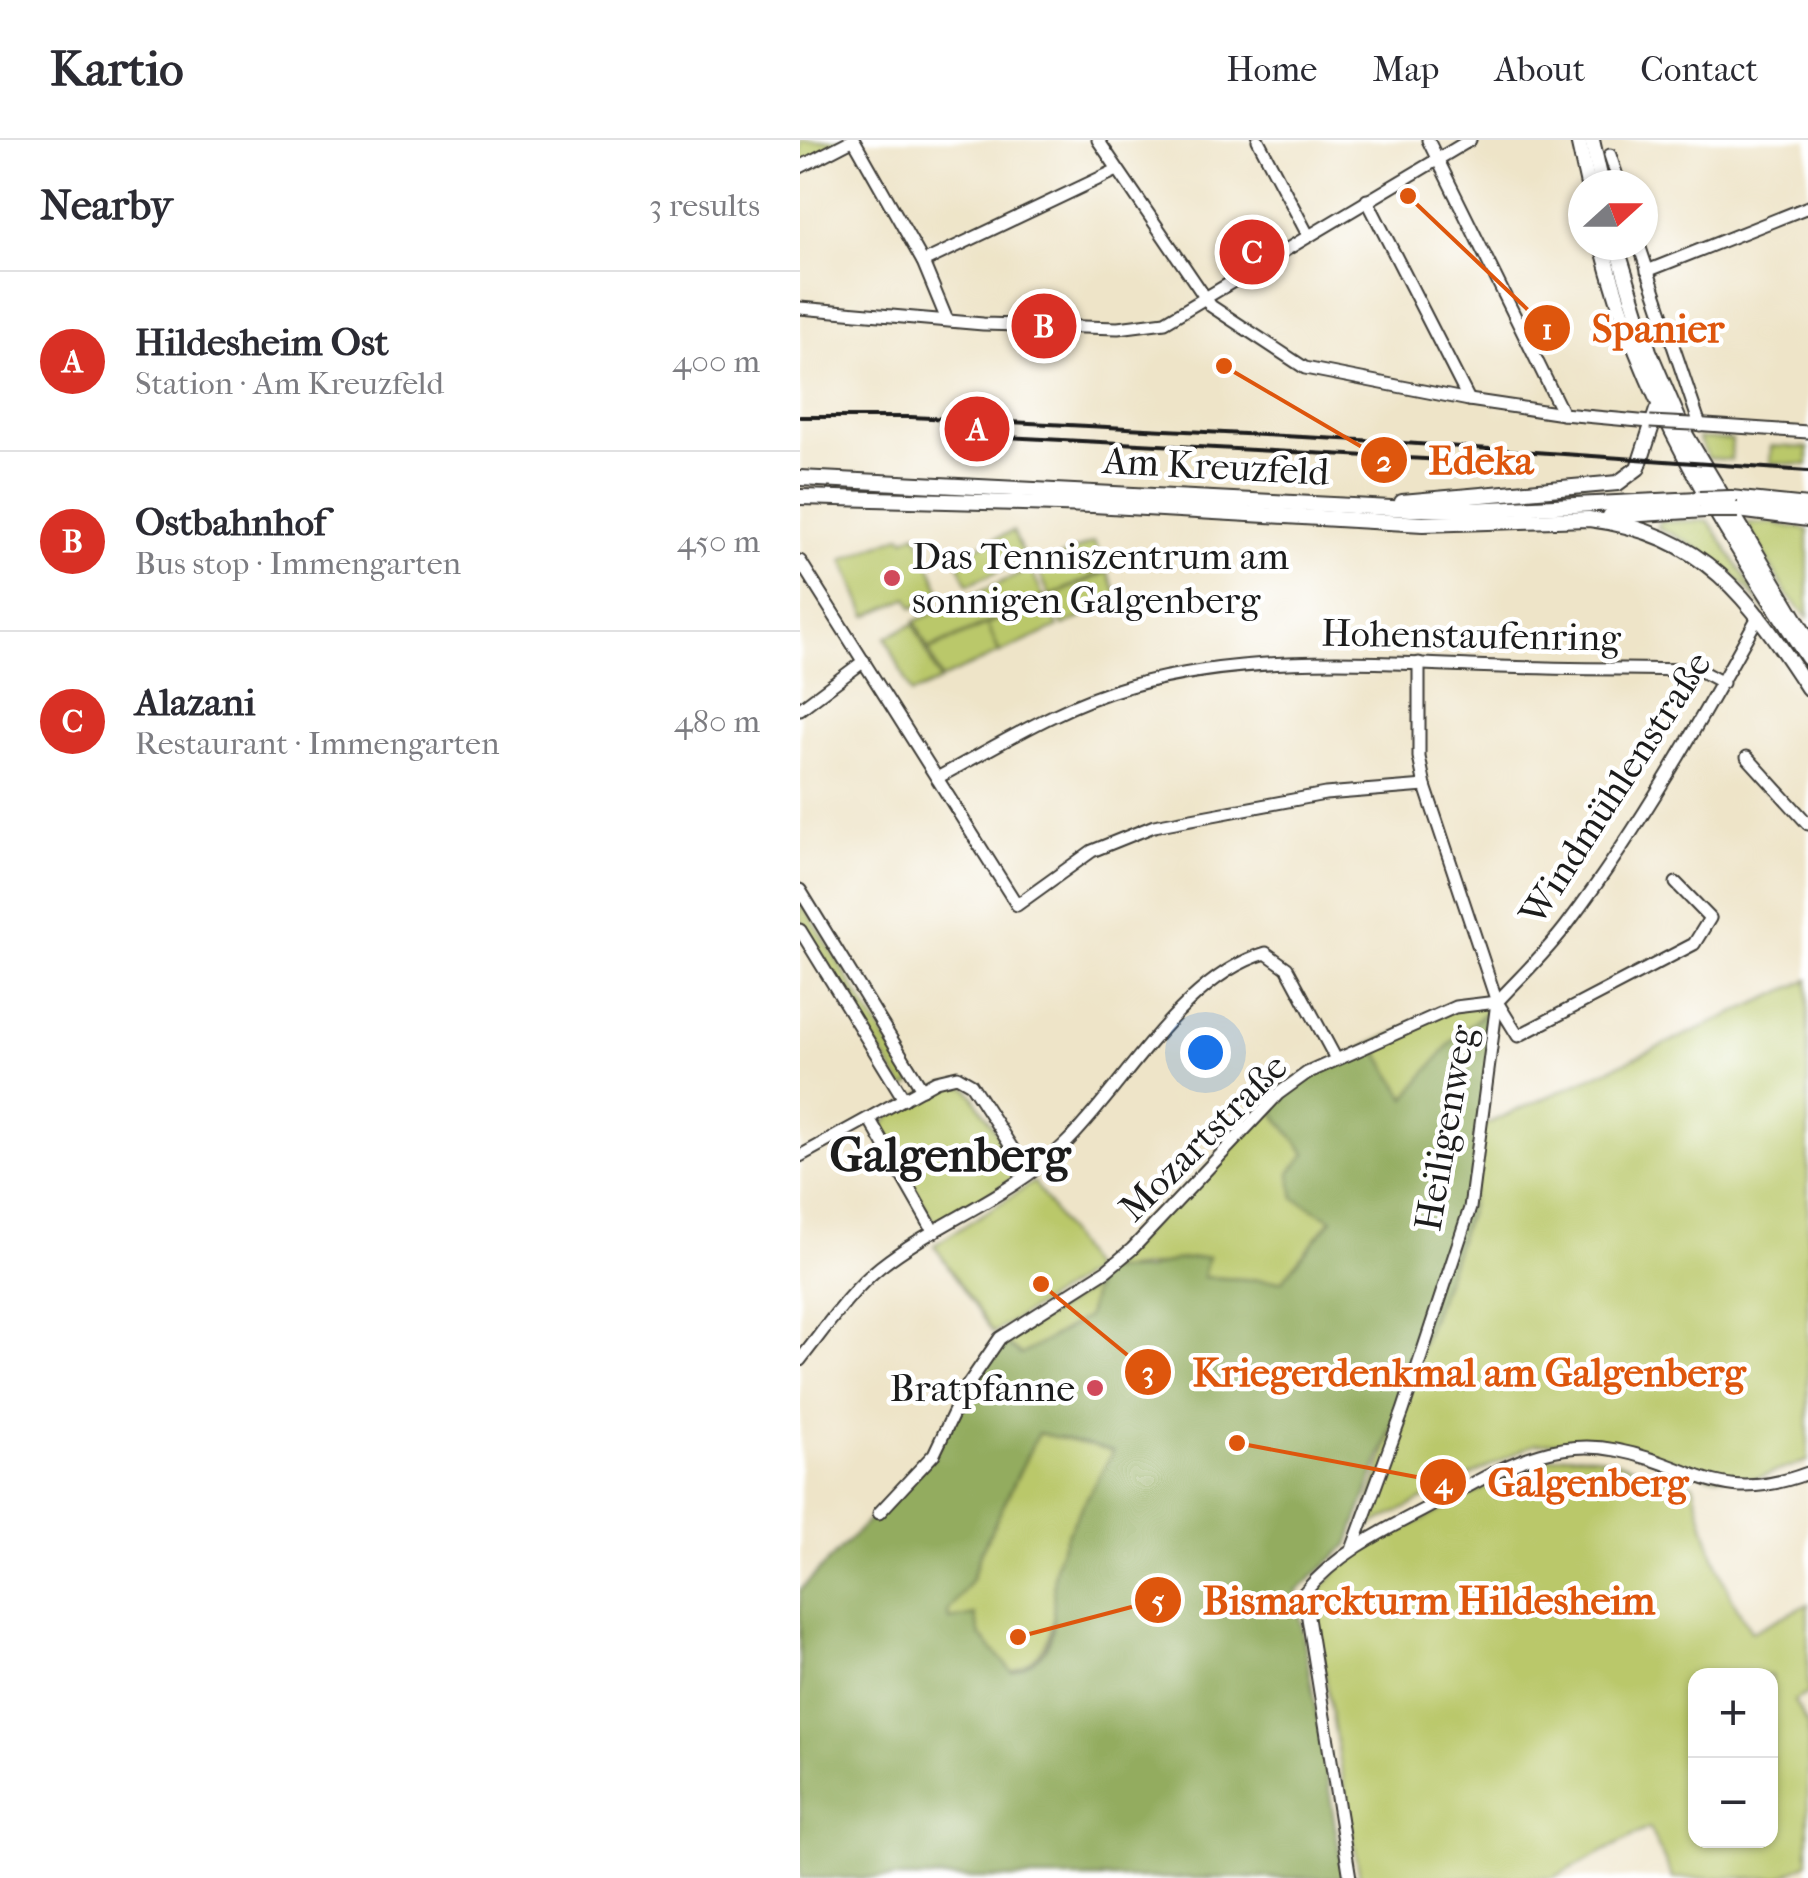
<!DOCTYPE html>
<meta charset="utf-8">
<style>
:root{--surface:#fff;--page:#f2f2f3;--text:#2b2b33;--muted:#7c7c81;--line:#e1e1e2;--accent:#d93025}
body{margin:0;font-family:"IM FELL French Canon",serif;background:var(--page);color:var(--text)}
.controls{position:absolute;right:30px;bottom:30px;display:grid;overflow:hidden;border-radius:20px;box-shadow:0 2px 8px #0004}
.controls button{width:90px;height:90px;display:grid;place-items:center;padding:0;border:0;border-bottom:2px solid var(--line);background:var(--surface);color:var(--text);font:50px sans-serif}
.compass{position:absolute;left:768px;top:30px;width:90px;height:90px;border-radius:50%;background:var(--surface);box-shadow:0 2px 8px #0004;rotate:69deg}
.you{position:absolute;left:405px;top:912px;width:35px;height:35px;margin:-25px;border:8px solid #fff;border-radius:50%;background:#1a73e8;box-shadow:0 0 0 15px #1a73e833}
.badge{display:grid;place-items:center;width:65px;height:65px;border-radius:50%;background:var(--accent);color:#fff;font-size:32px;font-weight:700}
.pin{position:absolute;translate:-50% -50%;border:5px solid #fff;box-shadow:0 2px 10px #0006}
.list{margin:0;padding:0;list-style:none}
h2{display:flex;justify-content:space-between;align-items:center;height:130px;margin:0;padding:0 40px;font-size:42px}
h2 small{font-size:32px;font-weight:400;color:var(--muted)}
.list li{display:grid;grid-template-columns:65px 1fr auto;gap:30px;align-items:center;box-sizing:border-box;height:180px;padding:0 40px;border-top:2px solid var(--line)}
.list b{display:block;font-size:38px;white-space:nowrap}
.list p{margin:0;font-size:32px;white-space:nowrap;color:var(--muted)}
.list em{font-size:32px;font-style:normal;color:var(--muted)}
.map{position:relative;flex:none;width:1008px;height:1738px;overflow:hidden}
header{display:flex;align-items:center;gap:60px;box-sizing:border-box;height:140px;padding:0 50px;background:var(--surface);border-bottom:2px solid var(--line)}
header strong{font-size:48px}
nav{display:flex;gap:55px;margin-inline-start:auto;font-size:35px}
main{display:flex}
aside{flex:1;background:var(--surface)}
.map>svg:first-child{display:block}
</style>
<header>
<strong>Kartio</strong>
<nav><a>Home</a><a>Map</a><a>About</a><a>Contact</a></nav>
</header>
<main>
<aside>
<h2>Nearby<small>3 results</small></h2>
<ul class="list">
<li><span class="badge">A</span><div><b>Hildesheim Ost</b><p>Station · Am Kreuzfeld</p></div><em>400 m</em></li>
<li><span class="badge">B</span><div><b>Ostbahnhof</b><p>Bus stop · Immengarten</p></div><em>450 m</em></li>
<li><span class="badge">C</span><div><b>Alazani</b><p>Restaurant · Immengarten</p></div><em>480 m</em></li>
</ul>
</aside>
<div class="map">
<svg width="1008" height="1738" viewBox="0 0 1008 1738">
<rect width="100%" height="100%" fill="#fff"/>
<filter id="ink" filterUnits="userSpaceOnUse"><feTurbulence type="fractalNoise" baseFrequency=".01" numOctaves="2"/><feDisplacementMap in="SourceGraphic" scale="20" xChannelSelector="R" yChannelSelector="G"/><feConvolveMatrix kernelMatrix="1 2 1 2 8 2 1 2 1" color-interpolation-filters="sRGB"/></filter>
<filter id="wash" filterUnits="userSpaceOnUse"><feTurbulence type="fractalNoise" baseFrequency=".0048" numOctaves="4" result="noise"/><feDisplacementMap in="SourceGraphic" scale="40" xChannelSelector="R" yChannelSelector="G"/><feGaussianBlur stdDeviation="2.25" result="paint"/><feColorMatrix in="noise" values="0 0 0 0 0 0 0 0 0 0 0 0 0 0 0 0 0 1.4 0 .05"/><feComposite in="paint" operator="in"/></filter>
<g filter="url(#wash)">
<rect width="100%" height="100%" fill="#eee4c8"/>
<g fill="#bac86b" stroke="#6b7244" stroke-width="2.5" fill-rule="evenodd">
<path d="M0,0H54L0,33Z"/>
<path d="M898,298L932,300L931,320L908,318Z"/>
<path d="M971,306L1008,308V325L970,323Z"/>
<path d="M859,381H909L968,473C938,434 902,407 857,387Z"/>
<path d="M946,383H972L1008,390V477L987,455Z"/>
<path d="M213,391L225,419L168,445L155,416Z"/>
<path d="M117,393L142,455L113,468L108,458L67,476L43,420L102,395L104,399Z"/>
<path d="M294,402L307,430L250,456L237,427Z"/>
<path d="M231,429L244,458L128,509L115,481Z"/>
<path d="M308,432L320,460L263,486L250,457Z"/>
<path d="M245,459L258,487L200,513L188,486L199,513L141,539L129,510Z"/>
<path d="M114,484L140,541L111,554L86,497Z"/>
<path d="M0,760L111,941L110,946L103,947L0,779Z"/>
<path d="M1008,840V1321L957,1338L909,1336L872,1319L833,1307L787,1300L734,1304L562,1390L682,986Z"/>
<path d="M697,862L650,903L606,959L572,903L655,867Z"/>
<path d="M155,942L169,949L219,1029L217,1036L142,1084L135,1083L82,996V988C92,967 132,944 155,942Z"/>
<path d="M478,954L475,974L506,1014L532,1078L482,1141L403,1137L408,1118C373,1120 342,1130 307,1130Z"/>
<path d="M234,1042L293,1131L193,1193L134,1105Z"/>
<path d="M295,1146L287,1177L221,1215L205,1203Z"/>
<path d="M238,1293L313,1310L255,1468C251,1499 243,1520 212,1532L180,1495L149,1481L147,1473L172,1439L180,1414Z"/>
<path d="M767,1315L796,1316L893,1344C907,1397 920,1446 952,1492L1008,1464V1553L994,1561L1008,1585V1723L979,1738H873L849,1688L752,1738H560L512,1459L549,1417L738,1321ZM896,1536H971V1700H896Z"/>
</g>
<path fill="#93ac5f" stroke="#58643e" stroke-width="2.5" fill-rule="evenodd" d="M697,862L670,1068L646,1138L548,1405L496,1452L544,1738H0V1450L134,1314L200,1198L307,1130H346L374,1120L408,1117L403,1137L482,1141L532,1079L494,1058L490,1032L506,1014L475,974L478,954L572,903L606,958L651,902ZM294,1147L287,1177L221,1215L205,1203ZM238,1293L313,1311C296,1344 270,1382 258,1417C242,1460 277,1508 212,1532L180,1495L175,1475L149,1480L148,1472L172,1439L180,1414Z"/>
</g>
<g filter="url(#ink)">
<g fill="none" stroke-linecap="round" stroke-linejoin="round">
<g stroke="#3c3a36" stroke-width="15">
<g id="minor">
<path d="M54,0L123,122L147,180"/>
<path d="M298,0L411,166L505,228L669,260L763,274L850,282"/>
<path d="M458,0L508,95"/>
<path d="M628,0L763,274"/>
<path d="M810,15L820,45"/>
<path d="M0,27L52,0"/>
<path d="M567,60L669,260"/>
<path d="M839,105L900,285"/>
<path d="M123,122L317,30"/>
<path d="M847,131L1008,67"/>
<path d="M0,168L183,184L318,188L365,182L670,0"/>
<path d="M892,284L1008,292"/>
<path d="M0,421L217,765L292,711L354,686L525,654L625,646"/>
<path d="M0,569L64,521"/>
<path d="M947,617L1008,684"/>
<path d="M137,638C199,605 261,565 330,546C442,515 555,521 670,526C746,529 823,529 899,530L923,543"/>
<path d="M876,743L910,778L894,804L718,896L697,862C721,836 748,811 769,782C841,686 901,580 959,475"/>
<path d="M0,750L122,949"/>
<path d="M0,790L104,959"/>
<path d="M70,980L134,1092"/>
<path d="M0,1016L136,941L157,936L171,944L228,1033"/>
<path d="M0,1220C25,1189 49,1152 80,1127C137,1082 211,1057 264,1005C323,948 382,837 466,813L487,828L536,919"/>
<path d="M79,1373L134,1314L165,1249L200,1198L307,1130L332,1109L478,954L507,933L655,867L697,862"/>
<path d="M553,1407L603,1271L670,1068L697,862L625,646L619,617V523"/>
<path d="M550,1738L504,1453C542,1407 598,1384 650,1356C678,1341 708,1323 740,1314C764,1307 792,1305 816,1310C896,1325 917,1367 1008,1333"/>
</g>
</g>
<g stroke="#3c3a36" stroke-width="18">
<g id="major">
<path d="M778,0L788,45"/>
<path d="M792,0L802,45"/>
<path d="M802,105C842,263 921,384 1008,518"/>
<path d="M816,105L849,211L884,292L1008,500"/>
<path d="M0,338L611,369L669,370L899,359"/>
<path d="M0,357L293,365L623,384L789,379C904,393 949,458 1008,548"/>
<path d="M931,358L1008,366"/>
<path d="M602,362L818,343L838,328L857,270"/>
<path d="M938,370L1008,379"/>
<path d="M810,376L905,370"/>
</g>
</g>
<use href="#minor" stroke="#fff" stroke-width="11"/>
<use href="#major" stroke="#fff" stroke-width="14"/>
<g stroke="#1c1c1c" stroke-width="4">
<path d="M0,277H111L560,300L1008,331"/>
<path d="M150,294L644,320"/>
</g>
<g stroke="#3c3a36" stroke-width="15" stroke-linecap="butt">
<path id="minor-bridge" d="M850,282L891,284"/>
</g>
<g stroke="#3c3a36" stroke-width="18" stroke-linecap="butt">
<g id="major-bridge">
<path d="M899,359L931,358"/>
<path d="M905,370H938"/>
</g>
</g>
<use href="#minor-bridge" stroke="#fff" stroke-width="11"/>
<use href="#major-bridge" stroke="#fff" stroke-width="14"/>
</g>
</g>
<g fill="#d1495b" stroke="#fff" stroke-width="4">
<circle cx="92" cy="438" r="10"/>
<circle cx="295" cy="1248" r="10"/>
</g>
<g text-anchor="middle" stroke-width="9" stroke-linejoin="round" paint-order="stroke">
<g font-size="38" fill="#1c1c1c" stroke="#fff">
<text transform="translate(416 326) rotate(3)" y="13">Am Kreuzfeld</text>
<text transform="translate(671 495) rotate(1)" y="13">Hohenstaufenring</text>
<text transform="translate(815 648) rotate(-57)" y="13">Windmühlenstraße</text>
<text transform="translate(645 988) rotate(-80)" y="13">Heiligenweg</text>
<text transform="translate(403 997) rotate(-45)" y="13">Mozartstraße</text>
</g>
<g font-size="38" fill="#1c1c1c" stroke="#fff" text-anchor="start">
<text x="112" y="429">Das Tenniszentrum am<tspan x="112" dy="44">sonnigen Galgenberg</tspan></text>
<text x="275" y="1261" text-anchor="end">Bratpfanne</text>
</g>
<g font-size="48" font-weight="bold" fill="#1c1c1c" stroke="#fff">
<text x="150" y="1031">Galgenberg</text>
</g>
</g>
<path fill="none" stroke="#de560d" stroke-width="4" d="M608 56L747 188M424 226L584 320M241 1144L348 1232M437 1303L643 1342M218 1497L358 1460"/>
<g fill="#de560d" stroke="#fff" stroke-width="4">
<circle cx="608" cy="56" r="10"/>
<circle cx="424" cy="226" r="10"/>
<circle cx="241" cy="1144" r="10"/>
<circle cx="437" cy="1303" r="10"/>
<circle cx="218" cy="1497" r="10"/>
<circle cx="747" cy="188" r="25"/>
<circle cx="584" cy="320" r="25"/>
<circle cx="348" cy="1232" r="25"/>
<circle cx="643" cy="1342" r="25"/>
<circle cx="358" cy="1460" r="25"/>
</g>
<g font-size="30" text-anchor="middle" font-weight="bold" fill="#fff">
<text x="747" y="199">1</text>
<text x="584" y="331">2</text>
<text x="348" y="1242">3</text>
<text x="643" y="1353">4</text>
<text x="358" y="1471">5</text>
</g>
<g font-size="40" text-anchor="middle" font-weight="bold" fill="#de560d" stroke="#fff" stroke-width="9" stroke-linejoin="round" paint-order="stroke">
<text x="858" y="202">Spanier</text>
<text x="681" y="334">Edeka</text>
<text x="669" y="1246">Kriegerdenkmal am Galgenberg</text>
<text x="788" y="1356">Galgenberg</text>
<text x="629" y="1474">Bismarckturm Hildesheim</text>
</g>
</svg>
<div class="controls">
<button>+</button>
<button>−</button>
</div>
<svg class="compass" viewBox="-18 -18 36 36"><path d="M0-13l5 13h-10z" fill="#e53935"/><path d="M0 13l5-13h-10z" fill="#7c7c81"/></svg>
<div class="you"></div>
<div class="pin badge" style="left:177px;top:289px">A</div>
<div class="pin badge" style="left:244px;top:186px">B</div>
<div class="pin badge" style="left:452px;top:112px">C</div>
</div>
</main>
